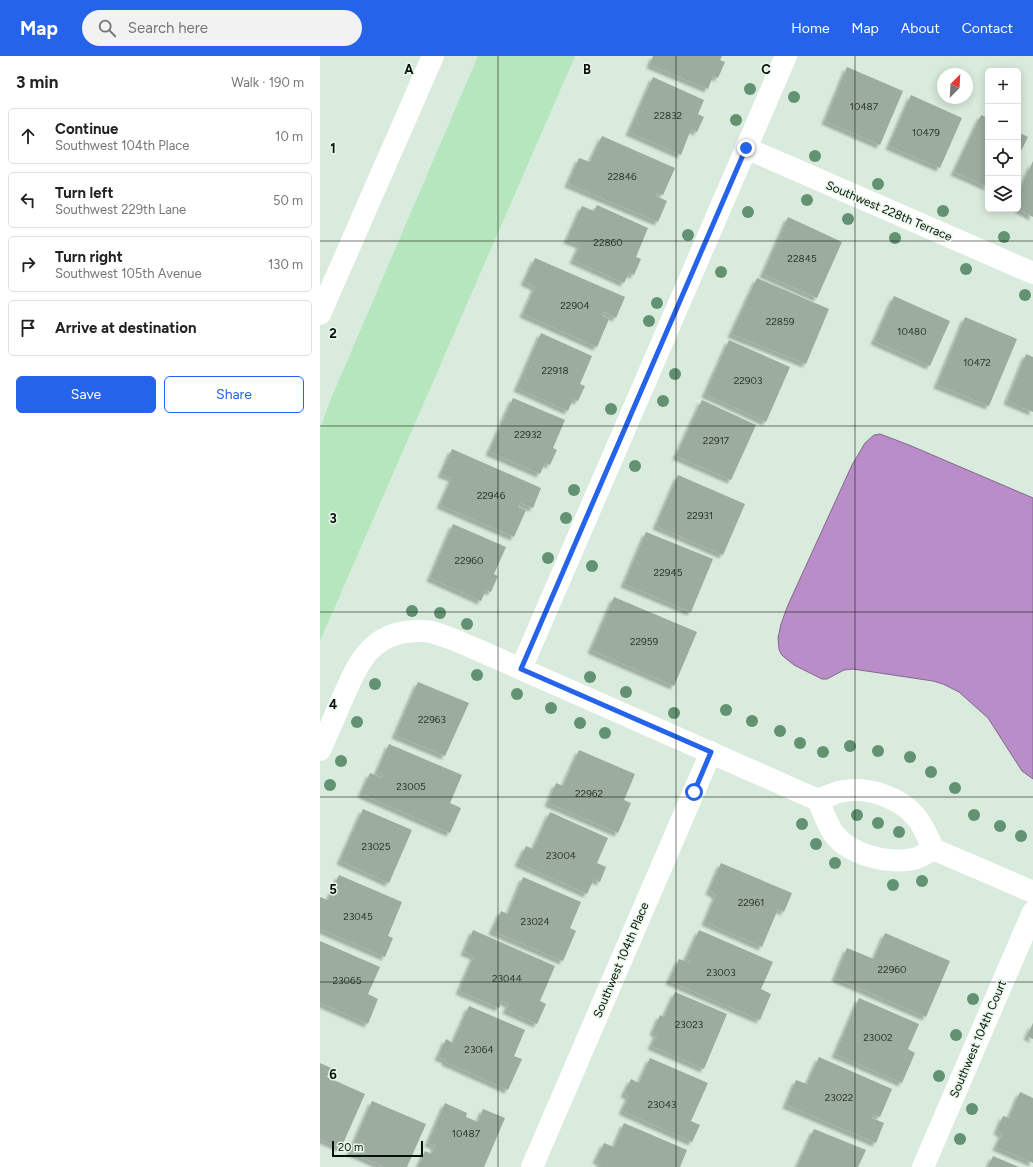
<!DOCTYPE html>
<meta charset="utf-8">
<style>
:root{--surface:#fff;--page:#f2f2f2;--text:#222;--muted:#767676;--line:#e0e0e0;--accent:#2563eb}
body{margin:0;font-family:Figtree,sans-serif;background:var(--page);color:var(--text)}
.controls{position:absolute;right:12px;top:12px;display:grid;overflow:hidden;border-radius:6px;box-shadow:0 2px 10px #0003}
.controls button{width:36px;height:36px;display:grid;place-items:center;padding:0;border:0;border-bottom:1px solid var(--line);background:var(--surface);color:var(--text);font:20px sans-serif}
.compass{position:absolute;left:617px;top:12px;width:36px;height:36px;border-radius:50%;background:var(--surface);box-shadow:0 2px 10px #0003;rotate:24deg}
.scale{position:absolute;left:12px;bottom:10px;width:91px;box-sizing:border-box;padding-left:4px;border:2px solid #090f0a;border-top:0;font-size:11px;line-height:14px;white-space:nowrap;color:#090f0a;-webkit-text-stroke:3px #e7f8e9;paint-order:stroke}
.stop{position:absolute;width:12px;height:12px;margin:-9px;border:3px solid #2563eb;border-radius:50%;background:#fff}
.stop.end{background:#2563eb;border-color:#fff;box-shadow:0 1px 4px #0008}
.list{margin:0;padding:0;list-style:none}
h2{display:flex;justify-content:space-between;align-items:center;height:52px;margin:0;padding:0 16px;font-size:17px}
h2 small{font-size:13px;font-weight:400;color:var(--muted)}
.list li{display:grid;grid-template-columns:26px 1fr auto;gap:12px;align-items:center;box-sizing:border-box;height:56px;margin:0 8px 8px;padding:0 8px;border:1px solid var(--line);border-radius:6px}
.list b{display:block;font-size:15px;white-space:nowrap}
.list p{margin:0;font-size:13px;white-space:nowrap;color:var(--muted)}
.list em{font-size:13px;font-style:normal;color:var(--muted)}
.actions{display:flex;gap:8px;padding:12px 16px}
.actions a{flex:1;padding:9px 0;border:1px solid var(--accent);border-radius:6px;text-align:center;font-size:14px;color:var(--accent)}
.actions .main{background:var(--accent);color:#fff}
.icon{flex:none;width:22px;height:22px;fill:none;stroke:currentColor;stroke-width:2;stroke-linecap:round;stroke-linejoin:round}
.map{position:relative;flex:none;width:713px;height:1111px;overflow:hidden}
header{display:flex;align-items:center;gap:24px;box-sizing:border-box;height:56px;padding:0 20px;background:var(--accent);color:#fff}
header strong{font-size:19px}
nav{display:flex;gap:22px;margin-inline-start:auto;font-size:14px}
.search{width:280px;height:36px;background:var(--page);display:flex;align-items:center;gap:10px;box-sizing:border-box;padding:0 14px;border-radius:22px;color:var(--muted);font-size:15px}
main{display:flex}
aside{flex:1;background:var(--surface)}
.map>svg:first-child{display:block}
</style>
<header>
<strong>Map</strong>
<div class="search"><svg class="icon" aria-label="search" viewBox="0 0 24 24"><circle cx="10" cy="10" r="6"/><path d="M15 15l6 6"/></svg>Search here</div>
<nav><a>Home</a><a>Map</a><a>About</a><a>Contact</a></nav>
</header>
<main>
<aside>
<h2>3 min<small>Walk · 190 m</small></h2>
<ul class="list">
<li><svg class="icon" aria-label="ahead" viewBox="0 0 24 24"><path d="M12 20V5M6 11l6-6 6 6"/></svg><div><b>Continue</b><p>Southwest 104th Place</p></div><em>10 m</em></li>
<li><svg class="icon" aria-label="left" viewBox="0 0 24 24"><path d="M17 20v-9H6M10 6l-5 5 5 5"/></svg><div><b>Turn left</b><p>Southwest 229th Lane</p></div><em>50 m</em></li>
<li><svg class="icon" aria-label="right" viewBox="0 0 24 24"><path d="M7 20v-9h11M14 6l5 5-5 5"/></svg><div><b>Turn right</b><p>Southwest 105th Avenue</p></div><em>130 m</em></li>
<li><svg class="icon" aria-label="arrive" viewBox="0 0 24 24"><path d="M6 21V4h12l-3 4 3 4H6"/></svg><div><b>Arrive at destination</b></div></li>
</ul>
<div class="actions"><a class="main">Save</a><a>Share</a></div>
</aside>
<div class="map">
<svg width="713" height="1111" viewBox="0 0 713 1111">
<defs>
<filter id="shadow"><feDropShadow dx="-3.5" dy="3.5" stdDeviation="1" flood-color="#0004"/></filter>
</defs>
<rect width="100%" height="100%" fill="#d9ebdc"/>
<path fill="#b5e6bd" d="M158,0H255L0,585V373L10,345Z"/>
<path fill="#b98dc7" stroke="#84678e" d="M560,378L589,389L713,442V723L702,715L668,662L639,636L623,628L613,625L533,613L524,614L507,623H502L474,609L464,601L461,598L459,593L458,582L461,568L468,549L532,409L545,387L554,379Z"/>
<g fill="#9cac9e" filter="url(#shadow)">
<path d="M333,0H402L400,4L405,6L398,22L393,20L388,33L330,9Z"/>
<path d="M527,11L583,35L560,89L505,65Z"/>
<path d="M333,21L384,44L378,58L384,61L377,76L371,73L361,99L309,76Z"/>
<path d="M591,39L642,62L620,112L569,90Z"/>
<path d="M661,59L668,62V131L634,116Z"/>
<path d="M698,76L708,81L698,101Z"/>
<path d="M282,80L355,112L343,139L337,137L336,140L347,145L338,166L248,128L259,102L270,106Z"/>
<path d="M713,105V161L698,153V137Z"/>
<path d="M277,149L328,172L316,201L321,203L314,219L309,217L304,227L253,204L260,189L247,184L262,150L274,155Z"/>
<path d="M468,161L522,186L497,242L443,218Z"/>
<path d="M215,202L305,241L296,262L284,256L283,260L289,263L277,291L203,258L215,231L204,226Z"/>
<path d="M437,222L509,253L486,308L411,278Z"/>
<path d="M574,240L630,265L610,310L554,285Z"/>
<path d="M645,261L697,283L669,350L617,329Z"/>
<path d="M221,277L272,300L260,328L265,330L258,345L253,343L248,355L197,332Z"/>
<path d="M409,284L470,311L446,366L385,338Z"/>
<path d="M706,298L713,301V356L687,345Z"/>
<path d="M193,342L245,364L233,392L237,394L230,409L225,407L220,418L169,396Z"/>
<path d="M382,344L436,369L411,424L356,400Z"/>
<path d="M132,393L221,432L213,452L200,447L198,451L206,454L194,481L120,449L132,422L121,418Z"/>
<path d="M358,419L425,448L403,499L336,470Z"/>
<path d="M133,468L186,491L174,518L178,520L171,536L166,534L161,545L110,522Z"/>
<path d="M326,476L393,503L371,556L304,528Z"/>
<path d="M294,541L377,576L354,630L271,594Z"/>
<path d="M98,626L149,647L125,700L75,679Z"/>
<path d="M69,688L142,719L130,747L141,752L130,777L41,738L50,717L62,722L63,719L57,716Z"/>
<path d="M259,694L315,718L304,744L311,747L298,777L228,747L236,727L243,730Z"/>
<path d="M43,753L92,774L69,827L20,805Z"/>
<path d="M230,756L288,782L277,807L286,811L280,826L274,823L267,838L198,807L206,790L213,793Z"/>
<path d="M401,807L472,837L464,856L458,853L442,891L385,866L396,839L389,835Z"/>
<path d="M19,819L82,846L68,880L73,882L65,901L0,873V841L8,844Z"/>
<path d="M203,821L261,846L250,872L256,875L243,905L172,875L181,855L188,858Z"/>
<path d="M153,874L235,910L220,945L226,948L217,968L186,954L189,948L182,945L179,952L139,935L154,900L144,896Z"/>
<path d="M379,874L453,906L441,933L451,938L440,964L349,925L359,903L370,907L371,905L366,903Z"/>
<path d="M565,877L630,905L606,961L515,922L527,892L554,903Z"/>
<path d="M0,885L60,911L48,938L58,943L48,968L0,947Z"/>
<path d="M355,936L407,958L384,1013L331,990L337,978L333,976L340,959L344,961Z"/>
<path d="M539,942L599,968L588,993L595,997L582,1027L515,998Z"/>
<path d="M149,950L205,974L194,1000L202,1003L188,1034L125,1006L126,1004L118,1001L126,983L133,987Z"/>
<path d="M713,967V983L707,980Z"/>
<path d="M499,1001L572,1033L560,1061L554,1058L552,1062L564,1067L556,1087L466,1049L476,1024L487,1028Z"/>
<path d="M330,1002L388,1027L371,1065L380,1069L372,1086L302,1055L309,1040L304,1038L311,1023L319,1027Z"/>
<path d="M0,1007L11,1012L7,1021L45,1038L21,1092L0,1083Z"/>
<path d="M700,1036L713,1042V1107L676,1091L682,1078L677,1075L683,1060L689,1062Z"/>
<path d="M52,1045L106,1068L87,1111H64L30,1096Z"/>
<path d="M125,1047L147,1057L146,1061L158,1066L163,1053L185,1062L164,1111H98L105,1095L112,1098L115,1090L108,1087Z"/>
<path d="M304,1067L367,1094L360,1111H278L281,1106L276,1104L284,1087L294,1091Z"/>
<path d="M494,1073L546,1094L538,1111H477Z"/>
<path d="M673,1100L699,1111H668Z"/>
</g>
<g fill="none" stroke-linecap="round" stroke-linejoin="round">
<g stroke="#fff" stroke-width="22">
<path d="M426,92L713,217"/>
<path d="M201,613L466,0"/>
<path d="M0,694C7,678 14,662 21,646C35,614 47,581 86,576C94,575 103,574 111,576C124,579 136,585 149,590L498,744C503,755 507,768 514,778C530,799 568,808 593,803C600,802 607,797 613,793"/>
<path d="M498,744C506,741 515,736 524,735C548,731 580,741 596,761C604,770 608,782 613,793L713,836"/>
<path d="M212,1111L391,696"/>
<path d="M603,1111L713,856"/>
</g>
<path stroke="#fff" stroke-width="22" d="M0,258L113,0"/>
</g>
<g fill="#629272">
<circle cx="430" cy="33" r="6"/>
<circle cx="474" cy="41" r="6"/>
<circle cx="416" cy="64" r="6"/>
<circle cx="495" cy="100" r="6"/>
<circle cx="558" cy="128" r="6"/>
<circle cx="487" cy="144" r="6"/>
<circle cx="623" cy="155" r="6"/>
<circle cx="428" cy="156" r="6"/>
<circle cx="528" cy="163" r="6"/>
<circle cx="368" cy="179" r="6"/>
<circle cx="684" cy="181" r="6"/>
<circle cx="575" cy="182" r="6"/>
<circle cx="646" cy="213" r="6"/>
<circle cx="401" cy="216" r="6"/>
<circle cx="705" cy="239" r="6"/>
<circle cx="337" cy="247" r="6"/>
<circle cx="329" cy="265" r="6"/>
<circle cx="355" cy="318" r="6"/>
<circle cx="343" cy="345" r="6"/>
<circle cx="291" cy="353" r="6"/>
<circle cx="315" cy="410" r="6"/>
<circle cx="254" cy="434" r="6"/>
<circle cx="246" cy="462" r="6"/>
<circle cx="228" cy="502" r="6"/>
<circle cx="272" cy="510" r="6"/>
<circle cx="92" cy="555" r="6"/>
<circle cx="120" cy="557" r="6"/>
<circle cx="147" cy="568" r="6"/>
<circle cx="157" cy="619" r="6"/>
<circle cx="270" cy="621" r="6"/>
<circle cx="55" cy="628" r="6"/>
<circle cx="306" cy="636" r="6"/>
<circle cx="197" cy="638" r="6"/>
<circle cx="231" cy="652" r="6"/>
<circle cx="406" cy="654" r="6"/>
<circle cx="354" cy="657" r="6"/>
<circle cx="432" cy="665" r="6"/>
<circle cx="37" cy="666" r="6"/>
<circle cx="260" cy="667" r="6"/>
<circle cx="460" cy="675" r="6"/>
<circle cx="285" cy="677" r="6"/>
<circle cx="480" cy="687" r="6"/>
<circle cx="530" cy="690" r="6"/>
<circle cx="558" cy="695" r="6"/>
<circle cx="503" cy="696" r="6"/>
<circle cx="590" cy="701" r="6"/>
<circle cx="21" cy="705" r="6"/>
<circle cx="611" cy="716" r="6"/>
<circle cx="10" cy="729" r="6"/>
<circle cx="635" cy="732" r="6"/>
<circle cx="537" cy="759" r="6"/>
<circle cx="654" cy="759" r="6"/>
<circle cx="558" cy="767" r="6"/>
<circle cx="482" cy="768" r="6"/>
<circle cx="680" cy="770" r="6"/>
<circle cx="579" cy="776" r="6"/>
<circle cx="701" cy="780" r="6"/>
<circle cx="496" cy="788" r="6"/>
<circle cx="515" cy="807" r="6"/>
<circle cx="602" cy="825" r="6"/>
<circle cx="573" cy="829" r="6"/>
<circle cx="653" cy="943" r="6"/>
<circle cx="636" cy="979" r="6"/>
<circle cx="619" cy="1020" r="6"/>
<circle cx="652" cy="1053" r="6"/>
<circle cx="640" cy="1083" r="6"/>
</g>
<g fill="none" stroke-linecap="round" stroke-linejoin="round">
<path stroke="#2563eb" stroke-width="5" d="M374,736L391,696L201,613L426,92"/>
</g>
<path fill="none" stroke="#090f0a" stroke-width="1" stroke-opacity="0.55" d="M178,0V1111M356,0V1111M535,0V1111M0,185H713M0,370H713M0,556H713M0,741H713M0,926H713"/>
<g text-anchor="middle" stroke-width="3" stroke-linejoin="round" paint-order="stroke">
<g font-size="10" fill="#2e362f">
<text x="544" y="54">10487</text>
<text x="348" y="63">22832</text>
<text x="606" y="80">10479</text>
<text x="302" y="124">22846</text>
<text x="288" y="190">22860</text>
<text x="482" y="206">22845</text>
<text x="255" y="253">22904</text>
<text x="460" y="269">22859</text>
<text x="592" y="279">10480</text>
<text x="657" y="310">10472</text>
<text x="235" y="318">22918</text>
<text x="428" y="328">22903</text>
<text x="208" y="382">22932</text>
<text x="396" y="388">22917</text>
<text x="171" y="443">22946</text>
<text x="380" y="463">22931</text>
<text x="149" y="508">22960</text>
<text x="348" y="520">22945</text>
<text x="324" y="589">22959</text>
<text x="112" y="667">22963</text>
<text x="91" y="734">23005</text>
<text x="269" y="741">22962</text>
<text x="56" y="794">23025</text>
<text x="241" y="803">23004</text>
<text x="431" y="850">22961</text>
<text x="38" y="864">23045</text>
<text x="215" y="869">23024</text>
<text x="572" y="917">22960</text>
<text x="401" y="920">23003</text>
<text x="187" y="926">23044</text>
<text x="27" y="928">23065</text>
<text x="369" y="972">23023</text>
<text x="558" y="985">23002</text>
<text x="159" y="997">23064</text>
<text x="519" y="1045">23022</text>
<text x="342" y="1052">23043</text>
<text x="146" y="1081">10487</text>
</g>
<g font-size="12" fill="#090f0a" stroke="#e7f8e9">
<text transform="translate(569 155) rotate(23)" y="4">Southwest 228th Terrace</text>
<text transform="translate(301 904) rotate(-67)" y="4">Southwest 104th Place</text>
<text transform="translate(658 983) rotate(-67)" y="4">Southwest 104th Court</text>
</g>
</g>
<g font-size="13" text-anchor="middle" font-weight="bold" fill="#090f0a" stroke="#e7f8e9" stroke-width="3" stroke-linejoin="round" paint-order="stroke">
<text x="89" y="18">A</text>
<text x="267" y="18">B</text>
<text x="446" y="18">C</text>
<text x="13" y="97">1</text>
<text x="13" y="282">2</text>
<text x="13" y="467">3</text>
<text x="13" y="653">4</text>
<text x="13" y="838">5</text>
<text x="13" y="1023">6</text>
</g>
</svg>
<div class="controls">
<button>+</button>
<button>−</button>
<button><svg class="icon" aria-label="locate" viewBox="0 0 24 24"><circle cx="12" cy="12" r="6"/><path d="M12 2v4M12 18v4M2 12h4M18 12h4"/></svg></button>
<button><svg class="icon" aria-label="layers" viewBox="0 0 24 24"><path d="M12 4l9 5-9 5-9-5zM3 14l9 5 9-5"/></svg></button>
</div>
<svg class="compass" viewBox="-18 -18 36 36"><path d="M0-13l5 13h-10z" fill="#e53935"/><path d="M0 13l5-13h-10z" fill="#767676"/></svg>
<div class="scale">20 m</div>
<div class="stop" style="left:374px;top:736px"></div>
<div class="stop end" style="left:426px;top:92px"></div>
</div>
</main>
